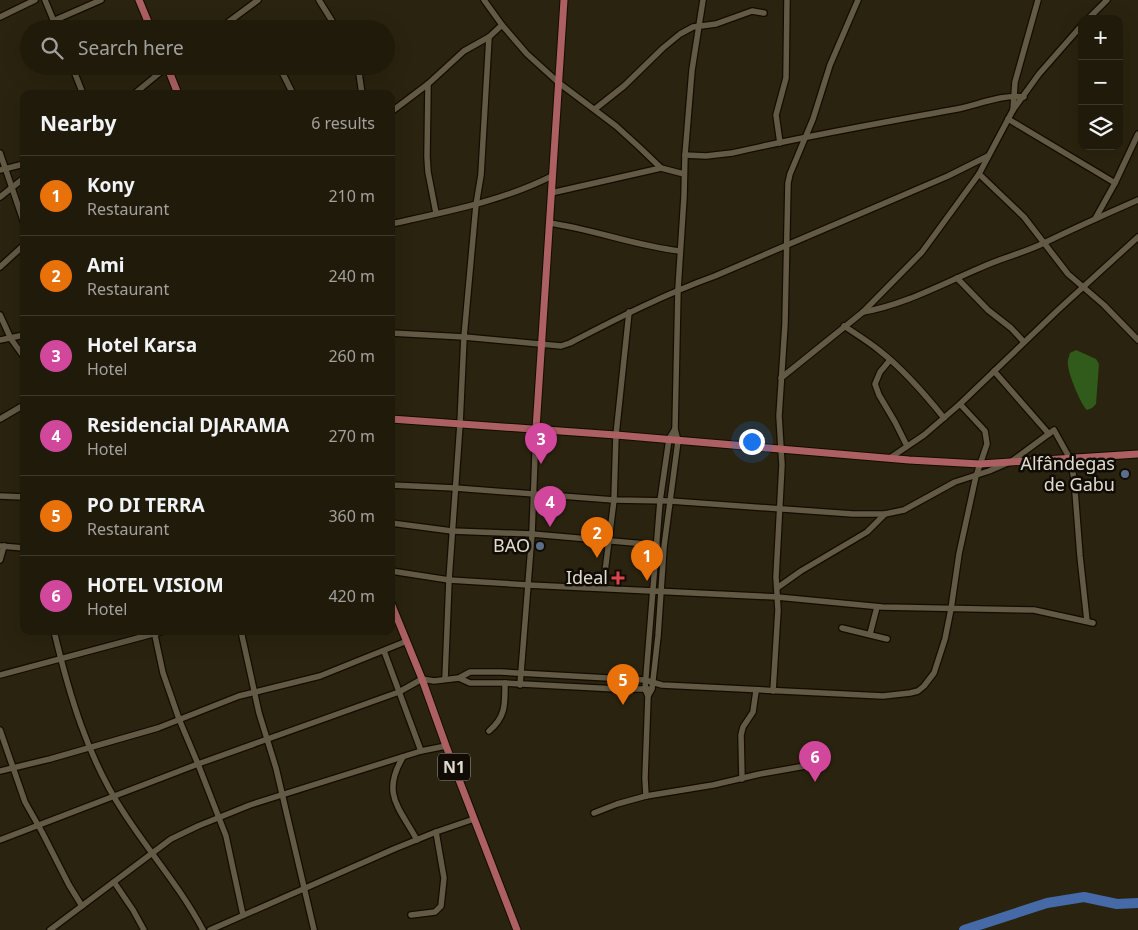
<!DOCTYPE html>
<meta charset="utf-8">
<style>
:root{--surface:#201a0b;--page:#2d2719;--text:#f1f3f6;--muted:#a2a19d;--line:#3d382c;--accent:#d93025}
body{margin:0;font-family:"Noto Sans",sans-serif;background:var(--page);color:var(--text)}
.controls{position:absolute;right:15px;top:15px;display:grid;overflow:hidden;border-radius:10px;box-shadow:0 5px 20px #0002}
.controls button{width:45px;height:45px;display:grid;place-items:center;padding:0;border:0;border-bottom:1px solid var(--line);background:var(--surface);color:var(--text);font:25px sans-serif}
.you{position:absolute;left:751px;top:441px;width:18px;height:18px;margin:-12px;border:4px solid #fff;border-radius:50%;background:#1a73e8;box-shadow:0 0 0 8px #1a73e833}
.badge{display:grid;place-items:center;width:32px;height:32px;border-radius:50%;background:var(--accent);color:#fff;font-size:16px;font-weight:700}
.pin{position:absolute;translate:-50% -41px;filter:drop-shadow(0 1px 2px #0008)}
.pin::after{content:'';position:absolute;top:26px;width:18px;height:15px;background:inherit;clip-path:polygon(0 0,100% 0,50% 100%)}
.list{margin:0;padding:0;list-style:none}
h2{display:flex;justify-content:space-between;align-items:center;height:65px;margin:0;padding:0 20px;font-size:21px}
h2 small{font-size:16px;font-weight:400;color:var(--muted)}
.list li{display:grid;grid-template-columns:32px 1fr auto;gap:15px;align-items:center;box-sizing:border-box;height:80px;padding:0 20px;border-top:1px solid var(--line)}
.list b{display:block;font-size:19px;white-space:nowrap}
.list p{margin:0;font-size:16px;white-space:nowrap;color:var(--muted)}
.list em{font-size:16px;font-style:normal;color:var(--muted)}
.icon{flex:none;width:28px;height:28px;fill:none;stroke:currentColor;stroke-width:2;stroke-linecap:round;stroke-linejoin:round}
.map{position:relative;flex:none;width:1138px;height:930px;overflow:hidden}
.search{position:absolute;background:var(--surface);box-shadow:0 5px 20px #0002;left:20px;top:20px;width:375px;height:55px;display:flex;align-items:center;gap:12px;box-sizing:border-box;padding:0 18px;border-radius:28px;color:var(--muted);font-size:19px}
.panel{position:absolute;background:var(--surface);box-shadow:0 5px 20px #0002;left:20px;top:90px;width:375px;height:545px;border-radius:10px}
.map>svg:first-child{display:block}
</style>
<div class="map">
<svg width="1138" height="930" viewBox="0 0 1138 930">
<rect width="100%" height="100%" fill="#2a230f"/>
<path fill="#305b1a" d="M1076,350L1096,359L1099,364L1096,404L1092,408L1087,410C1081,405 1068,373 1068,365C1067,361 1069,357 1070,353Z"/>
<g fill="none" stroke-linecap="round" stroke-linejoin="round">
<path stroke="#466aa7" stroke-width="10" d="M964,930L1047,903L1084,897L1117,904L1138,903"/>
<g stroke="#130c00" stroke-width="8">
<g id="minor">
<path d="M45,0L57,29"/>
<path d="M319,0L337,29"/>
<path d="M484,0L502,25L527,54L559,83L616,126L638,146L661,168L684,174"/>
<path d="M0,17L35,0"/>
<path d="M1088,19L1107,0"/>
<path d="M53,21L101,0"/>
<path d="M219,29L258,0"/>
<path d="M72,66L83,94"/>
<path d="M279,66L293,94"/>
<path d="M358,66L362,94"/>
<path d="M428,84L427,157L428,172L436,213"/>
<path d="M134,94L168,66"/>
<path d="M595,109L624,86L663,48L680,34L693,27L716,24L752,11L764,13"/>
<path d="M1013,110L1015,82L1038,0"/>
<path d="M391,112L428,84L464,51L489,37L502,25"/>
<path d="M1008,119L1115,183"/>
<path d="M780,143L776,115L786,78L787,0"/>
<path d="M0,153L24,223"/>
<path d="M685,155L706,156L732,153C806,136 881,123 957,109C978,105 1001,94 1024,97"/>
<path d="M0,170L24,164"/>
<path d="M979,174L1024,217L1068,274L1104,305L1138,340"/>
<path d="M551,193L661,168"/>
<path d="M0,197L24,178"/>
<path d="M1095,219L1115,183L1138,134"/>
<path d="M549,223C593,229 635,246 680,251"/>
<path d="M391,224C445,212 503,201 552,176"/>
<path d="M0,267L24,245"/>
<path d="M957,278L988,310L1011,328L1024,342"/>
<path d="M863,312C904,305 942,284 980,268C1001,258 1024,253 1044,243C1075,228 1106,214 1138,200"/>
<path d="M0,315L11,339L24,357"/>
<path d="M844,326C856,334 869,342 880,351C904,370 924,393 944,418"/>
<path d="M391,333L464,337L561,346L570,343C618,318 665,294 715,276L948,176L988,156"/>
<path d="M0,340L24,335"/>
<path d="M890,360L880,372L875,384L879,395L895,422L907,446"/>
<path d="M994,371L1049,434"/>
<path d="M781,378L863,312L922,252L979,174L1013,110L1039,74L1082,25"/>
<path d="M0,419L24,405"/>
<path d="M890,458L924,435L960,404L1058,310L1138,237"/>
<path d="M391,485L455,488L614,500L670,501L853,514H885L904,510L955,482L989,471L1012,461L1054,430L1069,457L1074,478L1080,556L1087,621"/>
<path d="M0,496L24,497"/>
<path d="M391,523L452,531L532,534L657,545"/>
<path d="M0,546L24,548"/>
<path d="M0,560L4,546"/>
<path d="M391,571L449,580L528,585L777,597L882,607L1034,610L1093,623"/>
<path d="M603,588L614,500L616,435L629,312"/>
<path d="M777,588L801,571L867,532L885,514"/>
<path d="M842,628L887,639"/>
<path d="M54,631C69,694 88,759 124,813C149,852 181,888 203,930"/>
<path d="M154,631L163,673L179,719L198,764L226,836L243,915"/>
<path d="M241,631L259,713L276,768L314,930"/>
<path d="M870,634L877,607"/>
<path d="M384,651L421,751"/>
<path d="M0,675L164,631"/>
<path d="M459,678L470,683H505L617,689H648"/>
<path d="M445,679L449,580L460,424L464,337L476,205L481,175L489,37"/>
<path d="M520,685L532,534L536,429"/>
<path d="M773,691L778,610L776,577L782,465L779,416L785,324L788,183L790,174L813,119L830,65L858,0"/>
<path d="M648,696L645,689L660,501L669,439L675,429"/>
<path d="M0,730L25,802L42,832L69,885L82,906"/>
<path d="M489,731C506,717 505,704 505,683"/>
<path d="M403,757C381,794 399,807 417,840"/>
<path d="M0,771L50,759L158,728L239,696L320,676L407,641"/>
<path d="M742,779L741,735L743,727L753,712L756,691"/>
<path d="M646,796L645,778L648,696L652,689L658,636L664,547L678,441L675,429L678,289L684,197L685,155L692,70L703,0"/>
<path d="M594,813L617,804L646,796L713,785L760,774L811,765"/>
<path d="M0,840L198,764L399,692L422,679L434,681L459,678L470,672H501L645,680L662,685L883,696L910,693L918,691L924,686L934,673L945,639L951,609L959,554L976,476L987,444L985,431L960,404"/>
<path d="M114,882L133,910L144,930"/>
<path d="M411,915L435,912L441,906L444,878L436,832"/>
<path d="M50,930L171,839L198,826L250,805L421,751L446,746"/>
<path d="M210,930L394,849L436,832L474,819"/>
</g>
</g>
<g stroke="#130c00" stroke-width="9">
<g id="major">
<path d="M139,0L151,29"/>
<path d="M167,66L178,94"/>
<path d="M391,419L616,435L909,460L980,464L1138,454"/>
<path d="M536,429L564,0"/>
<path d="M391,603L422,679L446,746L517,930"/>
</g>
</g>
<use href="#minor" stroke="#625a45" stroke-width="5.5"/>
<use href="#major" stroke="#ac6061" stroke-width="7"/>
</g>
<g fill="#5c6f8a" stroke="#100c05" stroke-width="2">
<circle cx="1125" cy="474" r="5"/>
<circle cx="540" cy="546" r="5"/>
</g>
<path fill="#e0444e" stroke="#100c05" stroke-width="2" d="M615.5 570.5h5v5h5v5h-5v5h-5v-5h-5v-5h5z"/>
<g text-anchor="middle" stroke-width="5" stroke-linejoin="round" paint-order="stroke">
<rect fill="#100c05" stroke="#a29d92" stroke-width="1" x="438" y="753.5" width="32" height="27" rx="4"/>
<g font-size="16" font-weight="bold" fill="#e0dbcf">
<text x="454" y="773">N1</text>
</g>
<g font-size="18" fill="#e0dbcf" stroke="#100c05" text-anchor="end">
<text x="1115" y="470">Alfândegas<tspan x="1115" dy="21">de Gabu</tspan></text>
<text x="530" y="552">BAO</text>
<text x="608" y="584">Ideal</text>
</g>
</g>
</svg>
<div class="controls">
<button>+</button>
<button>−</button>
<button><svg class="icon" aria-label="layers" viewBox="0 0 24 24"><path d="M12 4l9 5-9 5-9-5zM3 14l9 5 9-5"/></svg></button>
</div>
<div class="you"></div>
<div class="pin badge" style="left:647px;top:581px;background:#e8710a">1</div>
<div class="pin badge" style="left:597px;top:558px;background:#e8710a">2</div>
<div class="pin badge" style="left:541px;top:464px;background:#d1479c">3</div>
<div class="pin badge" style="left:550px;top:527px;background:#d1479c">4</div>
<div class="pin badge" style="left:623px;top:705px;background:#e8710a">5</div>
<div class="pin badge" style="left:815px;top:782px;background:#d1479c">6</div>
<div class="search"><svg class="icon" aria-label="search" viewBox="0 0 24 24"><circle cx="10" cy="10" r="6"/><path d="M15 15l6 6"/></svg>Search here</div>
<section class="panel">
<h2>Nearby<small>6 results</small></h2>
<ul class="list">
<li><span class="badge" style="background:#e8710a">1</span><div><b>Kony</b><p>Restaurant</p></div><em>210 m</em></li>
<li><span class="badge" style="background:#e8710a">2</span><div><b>Ami</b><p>Restaurant</p></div><em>240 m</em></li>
<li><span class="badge" style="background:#d1479c">3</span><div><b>Hotel Karsa</b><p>Hotel</p></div><em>260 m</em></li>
<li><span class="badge" style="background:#d1479c">4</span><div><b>Residencial DJARAMA</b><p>Hotel</p></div><em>270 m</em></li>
<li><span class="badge" style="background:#e8710a">5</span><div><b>PO DI TERRA</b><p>Restaurant</p></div><em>360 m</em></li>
<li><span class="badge" style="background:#d1479c">6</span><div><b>HOTEL VISIOM</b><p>Hotel</p></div><em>420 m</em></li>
</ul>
</section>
</div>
